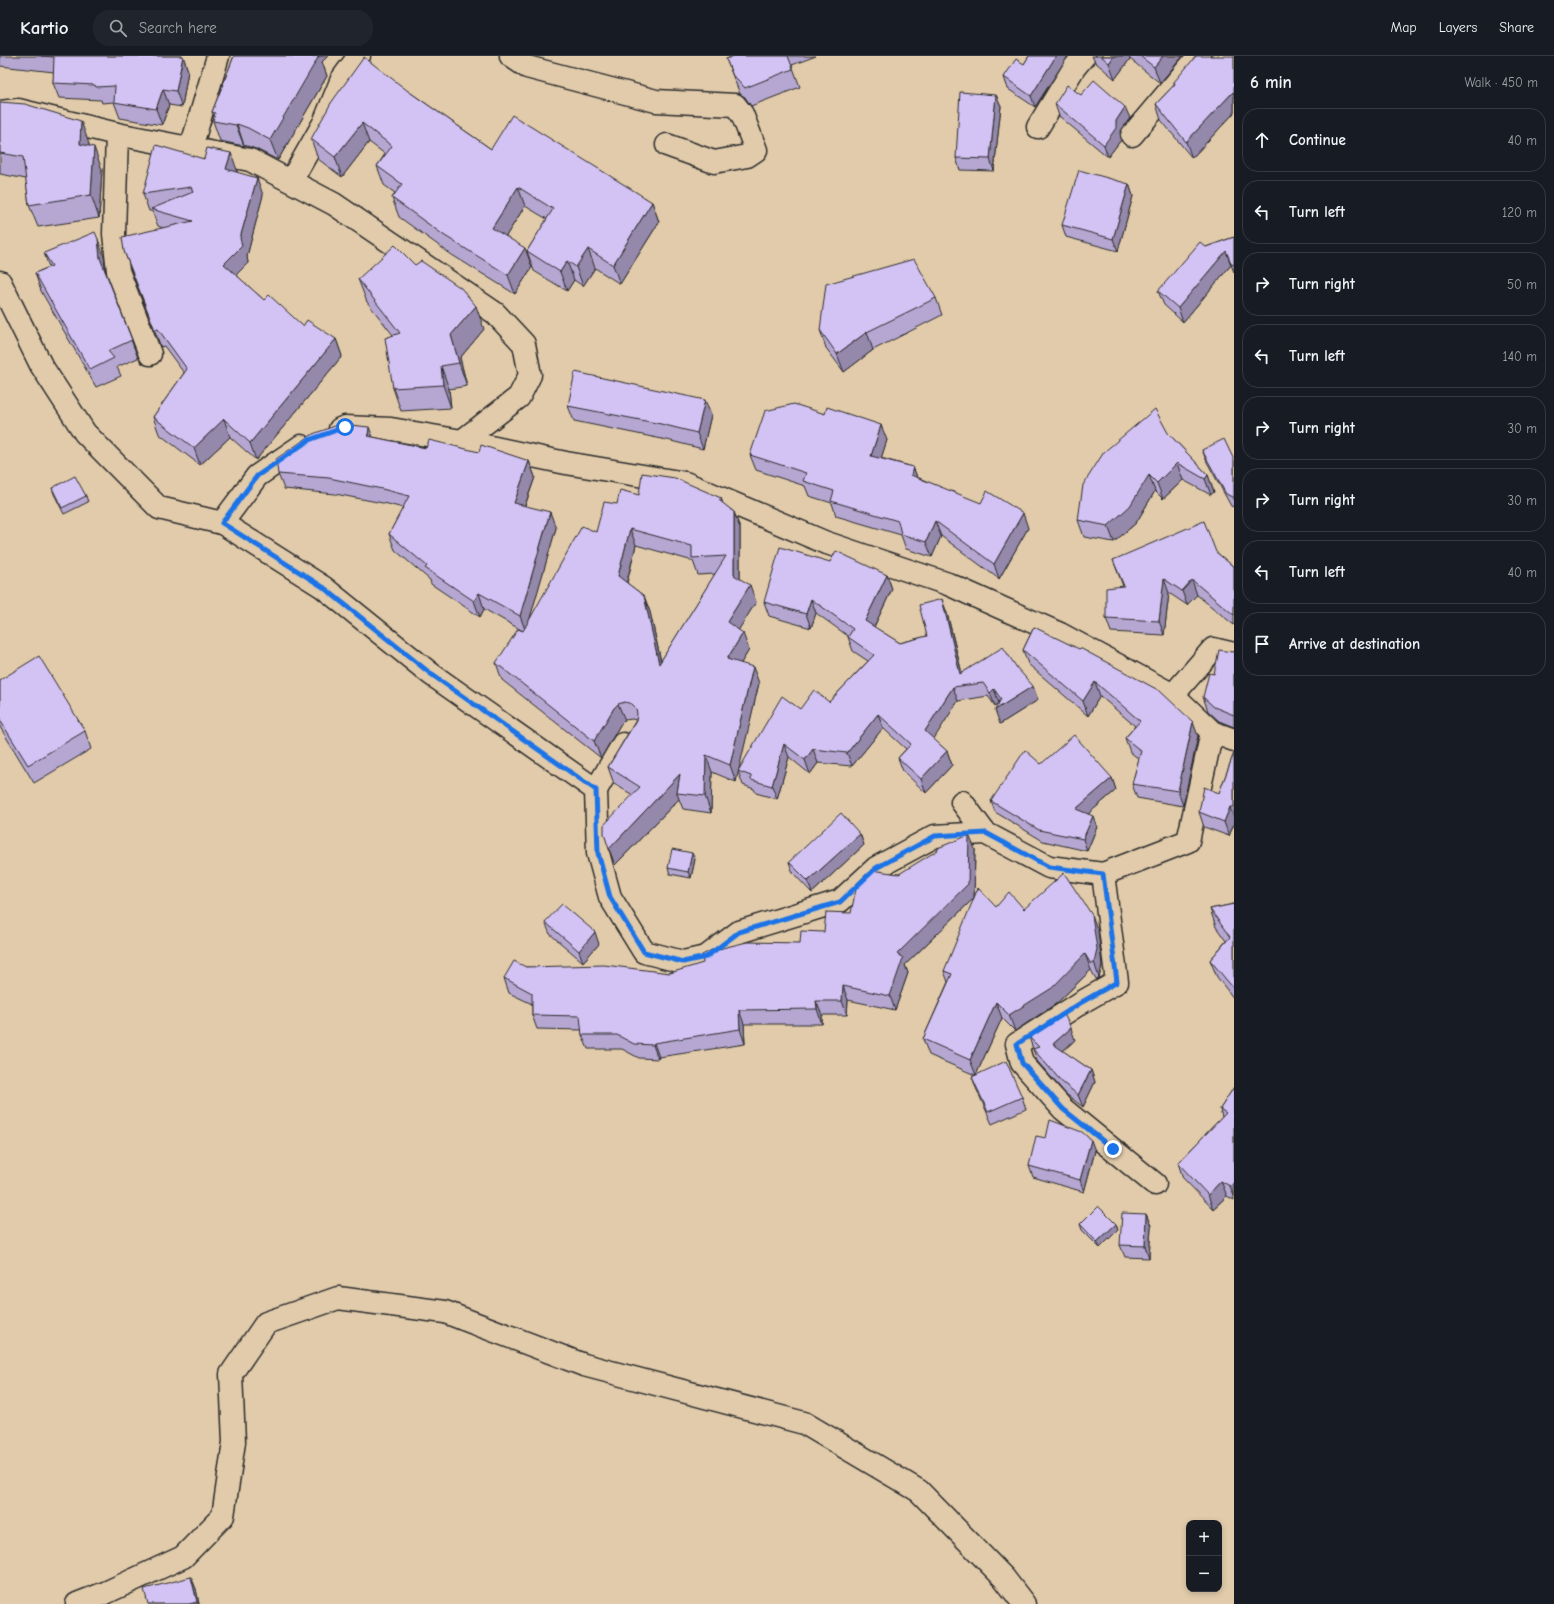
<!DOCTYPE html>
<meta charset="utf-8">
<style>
:root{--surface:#171b24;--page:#20242c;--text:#f1f3f6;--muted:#9ea1a6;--line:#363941}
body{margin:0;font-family:"Comic Neue",sans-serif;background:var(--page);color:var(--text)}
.controls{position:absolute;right:12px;bottom:12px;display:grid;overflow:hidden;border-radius:8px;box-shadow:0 2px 6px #0003}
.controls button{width:36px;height:36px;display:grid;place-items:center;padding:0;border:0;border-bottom:1px solid var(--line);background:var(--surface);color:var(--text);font:20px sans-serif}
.stop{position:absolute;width:12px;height:12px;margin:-9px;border:3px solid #1a73e8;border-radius:50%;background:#fff}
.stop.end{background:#1a73e8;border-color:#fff;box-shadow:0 1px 4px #0008}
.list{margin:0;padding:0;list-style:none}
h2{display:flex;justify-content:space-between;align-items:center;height:52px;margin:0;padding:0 16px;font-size:17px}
h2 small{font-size:13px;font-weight:400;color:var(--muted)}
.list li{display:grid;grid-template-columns:26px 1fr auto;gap:12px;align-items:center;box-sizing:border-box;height:64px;margin:0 8px 8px;padding:0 8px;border:1px solid var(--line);border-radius:16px}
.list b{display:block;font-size:15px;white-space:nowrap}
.list em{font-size:13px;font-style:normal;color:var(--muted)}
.icon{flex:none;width:22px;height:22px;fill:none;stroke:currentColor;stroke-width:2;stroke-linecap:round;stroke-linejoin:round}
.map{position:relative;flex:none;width:1234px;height:1548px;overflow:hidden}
header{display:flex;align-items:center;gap:24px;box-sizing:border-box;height:56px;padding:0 20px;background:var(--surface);border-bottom:1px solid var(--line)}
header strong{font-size:19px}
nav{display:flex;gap:22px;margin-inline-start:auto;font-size:14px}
.search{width:280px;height:36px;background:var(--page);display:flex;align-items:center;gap:10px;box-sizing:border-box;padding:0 14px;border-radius:16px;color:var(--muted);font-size:15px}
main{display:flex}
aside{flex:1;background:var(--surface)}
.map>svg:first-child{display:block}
</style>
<header>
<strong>Kartio</strong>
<div class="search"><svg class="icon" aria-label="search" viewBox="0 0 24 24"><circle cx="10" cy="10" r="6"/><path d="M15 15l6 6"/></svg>Search here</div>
<nav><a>Map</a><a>Layers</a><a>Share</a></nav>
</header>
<main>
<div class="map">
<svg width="1234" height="1548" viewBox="0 0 1234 1548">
<rect width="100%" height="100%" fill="#e1cbab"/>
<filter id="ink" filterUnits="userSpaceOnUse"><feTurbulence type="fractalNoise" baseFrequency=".025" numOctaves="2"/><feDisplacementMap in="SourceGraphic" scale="8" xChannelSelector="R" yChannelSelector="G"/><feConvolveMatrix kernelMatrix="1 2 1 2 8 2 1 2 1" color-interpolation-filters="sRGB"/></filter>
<g filter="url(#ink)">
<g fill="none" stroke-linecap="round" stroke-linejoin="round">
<g stroke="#2b2b2b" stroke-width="25">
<g id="minor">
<path d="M511,0L527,11L656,45L735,49L742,58L756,94L747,100L714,106L667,89"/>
<path d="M0,56L18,54L117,78L250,104L334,148L495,257L524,288L530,319L519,341L462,385"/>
<path d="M1038,71L1074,12L1084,0"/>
<path d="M117,78L114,178L118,215L150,298"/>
<path d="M1132,79L1199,0"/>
<path d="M191,92L218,0"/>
<path d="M291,125L324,67L342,23L359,0"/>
<path d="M0,226L41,309L85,377L159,452L222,467L257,420L301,390"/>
<path d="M340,373L345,371L391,373L462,385L566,407L685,427L824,486L948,528L1060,578L1173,639L1212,676L1234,684"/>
<path d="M222,467L323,531L431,618L596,734L623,688"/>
<path d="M1173,639L1213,593L1234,598"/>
<path d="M596,734L598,797L610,841L644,896L683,906L706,901L739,876L840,845L876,812L935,780L985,777L1049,811L1103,818"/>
<path d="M962,746L985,777"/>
<path d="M1155,1128L1063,1053L1022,1007L1017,988L1082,946L1117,926L1103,818L1188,785L1212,676"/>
<path d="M77,1548L105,1537L183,1501L223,1460L234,1386L231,1318L266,1267L338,1242L445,1256L584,1309L804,1367L919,1435L1004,1522L1024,1548"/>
</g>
</g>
<use href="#minor" stroke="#e1cbab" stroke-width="22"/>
</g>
<g fill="#b5a7d2" stroke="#2b2b2b" fill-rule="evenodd">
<path d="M0,0H183L188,15L182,51L169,49L162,69L120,62L114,46L102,47L101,44L59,42L53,27L54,16L0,10Z"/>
<path d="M234,0H328L322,6L327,20L278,104L256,93L244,89V90L220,85L213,65L214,61L212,56Z"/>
<path d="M734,0H816L792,9L800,31L751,50L745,41L740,38L726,3Z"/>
<path d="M1029,0H1068L1035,51L1008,33L1004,21L1024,8Z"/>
<path d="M1092,0H1183L1160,27L1130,3L1115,23L1095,6Z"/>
<path d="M1234,0V57L1192,102L1161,64L1156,48L1174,29V26Z"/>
<path d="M408,35L491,93L652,146L659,166L620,228L595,212L583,230L574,224L567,235L534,215L527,195L547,163L525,150L506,180L532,211L515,238L452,199L399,161L392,142L395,137L384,129L377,110L385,98L369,86L342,121L318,103L311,83Z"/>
<path d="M996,39L1001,50L994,115L960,114L956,102Z"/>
<path d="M1081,39L1130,62L1120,76L1121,84L1108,101L1059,60L1055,48Z"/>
<path d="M0,46L89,88V90L102,114L99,162L38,171L29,149L26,123L0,118Z"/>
<path d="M237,114V116L263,139L247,200L248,207L236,219L264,244L303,270L336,283L342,300L256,404L230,381L200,409L159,378L153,361L184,317L164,290L161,291L124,195L163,172L158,170L152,155H149L143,138Z"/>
<path d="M1129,128L1133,140L1118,195L1066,181L1062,169Z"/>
<path d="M1234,181V216L1231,209L1183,266L1164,249L1158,235L1206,191Z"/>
<path d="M44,197L104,201L106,218L138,302L117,311L121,320L96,331L41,235L35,217L49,211Z"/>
<path d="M415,209L484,273L460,302L467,330L449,333L451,352L401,355L393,332V279L367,246L358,223Z"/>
<path d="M936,242L942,259L873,294L844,316L826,292L820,274Z"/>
<path d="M568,350L711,359L703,393L667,384L574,365Z"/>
<path d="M1168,377L1208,419L1214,436L1211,439L1183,424L1163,443L1155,435L1136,467L1114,486L1084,481L1078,464Z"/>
<path d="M373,381L426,392L479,396L529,405L535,421L525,450L556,472L529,564L617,448L639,439L721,442L723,448L734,456L740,472V523L756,546L738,574L749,594L741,607L759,627L738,715L800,653L829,646L868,605L853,595L848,581V580L816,557L811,572L769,560L764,546L830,506L887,519L892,533L874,571L900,587L927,580L947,557L962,617L1038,644L1000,668L998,648L995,650L988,640L958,645L933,683L947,695L952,709L926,737L903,715L898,702L906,693L883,672L852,710L818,707L810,718L789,701L777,743L756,737L754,733L743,729L738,715L736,726L712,716L711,757L683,753L679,743L615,809L633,739L614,728L608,711L636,664L632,663L625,664L620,669L601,702L502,624L496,607L523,575L484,553L480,561L431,528L430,524L395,494L389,478L403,452L388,448L335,438L284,433L278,418ZM636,489L693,505L698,519L715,518L661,605L650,556L644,540L627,527Z"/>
<path d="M887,384L881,402L913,411L917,421L1028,472L999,523L941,480L932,501L906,493L901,479L836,460L832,447L809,440L805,430L756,414L750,399Z"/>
<path d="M1202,394L1234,404V451L1231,450L1207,406Z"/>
<path d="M52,432L86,440L88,446L64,458L54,438Z"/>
<path d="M1216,496L1234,511V569L1197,539L1187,549L1169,537L1164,579L1111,576L1106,562L1123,530L1113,504Z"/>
<path d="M1034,571L1198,680L1183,750L1137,742L1132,728L1139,703L1130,696L1125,682L1135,670L1100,640L1088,660L1028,608L1023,594Z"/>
<path d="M1234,595V671L1219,665L1208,655L1203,641L1214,618L1232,596Z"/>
<path d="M0,624L85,675L91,693L34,727L0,671Z"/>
<path d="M1234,697V768L1229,780L1204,771L1199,756L1219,737Z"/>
<path d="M1041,708L1112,722L1116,734L1088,758L1097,771L1087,795L1043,785L995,756L991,745Z"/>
<path d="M860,778L864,789L812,837L793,817L789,806Z"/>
<path d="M975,793L974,842L905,909L908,917L895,954L848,944L847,959H822V968H744L745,988L659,1001L658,1003L639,1002L622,993H588L582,979V974L537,973L532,959V948L509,937L504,922L526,911L670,917L800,887L824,876L851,857L899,818Z"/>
<path d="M695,803L691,822L670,818L668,812Z"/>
<path d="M1234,848V943L1217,921L1210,904L1226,885L1216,871L1210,853Z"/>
<path d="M996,851L1024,853L1098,875L1102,909L1099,922L1096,923L1091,914L1057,947L1015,975L1002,962L976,1019L1022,1041L1026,1053L992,1068L976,1032L972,1021L975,1019L929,999L923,983L948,926L944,915Z"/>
<path d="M545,866L599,888L583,906L550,878Z"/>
<path d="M1029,981L1075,984L1063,995L1091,1014L1095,1026L1083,1051L1066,1038L1037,1005Z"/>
<path d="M1234,1031V1144L1227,1140L1213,1153L1183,1122L1178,1107L1222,1061L1220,1053Z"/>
<path d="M1046,1082L1095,1095L1084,1136L1033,1121L1029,1110Z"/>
<path d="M1146,1158L1151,1170L1149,1202L1125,1201L1120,1189Z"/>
<path d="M1080,1168L1118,1174L1100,1192L1082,1174Z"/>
<path d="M191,1521L196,1533L199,1548H148Z"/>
</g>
<g fill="#9488ab" stroke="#2b2b2b">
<path d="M183,0L188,15L182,51L176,35Z"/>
<path d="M311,0H328L322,6L327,20L278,104L270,84Z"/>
<path d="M1056,0H1068L1035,51L1031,40Z"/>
<path d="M1114,0H1129L1130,3L1115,23L1109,7Z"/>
<path d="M1163,0H1183L1160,27L1154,11Z"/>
<path d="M163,33L169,49L162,69L156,53Z"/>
<path d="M1233,36L1234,40V57L1192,102L1186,86Z"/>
<path d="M996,39L1001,50L994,115L990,103Z"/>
<path d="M1125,51L1130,62L1120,76L1121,84L1108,101L1104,89L1116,65Z"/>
<path d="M81,65L89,88L88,111L80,88Z"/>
<path d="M362,67L369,86L342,121L335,101Z"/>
<path d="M237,68L244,89V90L236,69Z"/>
<path d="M94,91L102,114L99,162L91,139Z"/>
<path d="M231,97L237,114L232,130L226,113Z"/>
<path d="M257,122L263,139L247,200L248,207L230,225L224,208L240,182Z"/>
<path d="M1129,128L1133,140L1118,195L1113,183Z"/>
<path d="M518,131L525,150L499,191L492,172Z"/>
<path d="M652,146L659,166L620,228L613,209Z"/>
<path d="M98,183L104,201L106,220L100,202Z"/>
<path d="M525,192L532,211L515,238L508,219Z"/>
<path d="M588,193L595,212L583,230L576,211Z"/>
<path d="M1226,195L1231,209L1183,266L1178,252Z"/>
<path d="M567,205L574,224L567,235L560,216Z"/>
<path d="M476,250L484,273L460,302L467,330L459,307L451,279Z"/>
<path d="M867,276L873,294L844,316L837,298Z"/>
<path d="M336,283L342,300L256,404L250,387Z"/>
<path d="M441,310L449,333L451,352L443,329Z"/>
<path d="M705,344L711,359L703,393L697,377Z"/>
<path d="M224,363L230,381L200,409L194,392Z"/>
<path d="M881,369L887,384L877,415L871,400Z"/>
<path d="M369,371L375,387L368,380Z"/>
<path d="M529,405L535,421L520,463L514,447Z"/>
<path d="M1177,407L1183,424L1163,443L1157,427Z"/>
<path d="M913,411L919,426L911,419Z"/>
<path d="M1149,419L1155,435L1136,467L1114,486L1108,470Z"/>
<path d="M1208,419L1214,436L1211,439L1205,423Z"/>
<path d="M721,442L727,459L719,444Z"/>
<path d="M550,456L556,472L526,576L520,560Z"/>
<path d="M734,456L740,472V536L734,519Z"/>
<path d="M1023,457L1028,472L999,523L994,508Z"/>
<path d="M935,465L941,480L932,501L926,486Z"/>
<path d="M630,473L636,489L624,537L618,520Z"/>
<path d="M887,519L892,533L870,579L865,565Z"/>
<path d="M1164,523L1169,537L1164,579L1159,565Z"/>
<path d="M1192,524L1197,539L1187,549L1182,535Z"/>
<path d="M750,529L756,546L733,583L727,566Z"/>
<path d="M479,537L484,553L480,561L474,545Z"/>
<path d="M644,540L650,556L665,625L659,608Z"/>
<path d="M811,543L816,557L811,572L806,558Z"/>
<path d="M942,543L947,557L965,630L960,618Z"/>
<path d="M743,577L749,594L733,620L727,603Z"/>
<path d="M753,611L759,627L736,726L730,709Z"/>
<path d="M1095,626L1100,640L1088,660L1083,645Z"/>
<path d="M1033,630L1038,644L1000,668L995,654Z"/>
<path d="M953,631L958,645L930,689L925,675Z"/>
<path d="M994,633L999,647L995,650L990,637Z"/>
<path d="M618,648L625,664L620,669L601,702L594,685L614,652Z"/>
<path d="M878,658L883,672L852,710L847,697Z"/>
<path d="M1193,666L1198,680L1183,750L1178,735Z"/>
<path d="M784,688L789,701L777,743L772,730Z"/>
<path d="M813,693L818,707L810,718L805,704Z"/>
<path d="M947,695L952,709L926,737L921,723Z"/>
<path d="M706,699L712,716L711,757L705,740Z"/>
<path d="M680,718L677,737L679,743L615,809L609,793Z"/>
<path d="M1112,722L1116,734L1080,765L1076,753Z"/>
<path d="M1230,751L1234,762V768L1229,780L1224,766Z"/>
<path d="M1093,760L1097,771L1087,795L1083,783Z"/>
<path d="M860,778L864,789L812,837L808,825Z"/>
<path d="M969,779L975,793L974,842L905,909L908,917L895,954L890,940L897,898Z"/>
<path d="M692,797L695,803L691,822L688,816Z"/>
<path d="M1092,859L1098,875L1102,909L1099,922L1094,906Z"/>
<path d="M595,876L599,888L583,906L579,895Z"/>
<path d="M1085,898L1091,914L1057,947L1015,975L1009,959Z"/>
<path d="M843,930L848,944L847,959L842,945Z"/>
<path d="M816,945L822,959V968L817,953Z"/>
<path d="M996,946L1002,962L976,1019L970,1004Z"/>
<path d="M739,954L744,968L745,988L740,973Z"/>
<path d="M1071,972L1075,984L1057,1000L1053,988Z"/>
<path d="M654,987L659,1001L658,1003L653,989Z"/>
<path d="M1091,1014L1095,1026L1083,1051L1078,1039Z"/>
<path d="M1091,1084L1095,1095L1084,1136L1080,1124Z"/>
<path d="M1221,1125L1227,1140L1213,1153L1208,1139Z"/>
<path d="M1234,1126V1140L1230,1130Z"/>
<path d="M1146,1158L1151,1170L1149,1202L1145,1190Z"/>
<path d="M1116,1168L1118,1174L1100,1192L1097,1186Z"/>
<path d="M191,1521L196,1533L199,1548H198L197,1546Z"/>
</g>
<g fill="#d3c2f4" stroke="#2b2b2b" fill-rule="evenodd">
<path d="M41,0H183L176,35L163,33L156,53L114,46L115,30L96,31L95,29L53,27L54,1Z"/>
<path d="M234,0H319L270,84L248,72L237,68L236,69L213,65L215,57L212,56Z"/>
<path d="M734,0H788L793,13L745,32L738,24L733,20L726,3Z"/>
<path d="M1029,0H1056L1031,40L1004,21L1016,3L1024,8Z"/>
<path d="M1101,0H1114L1109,7Z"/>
<path d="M1140,0H1163L1154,11Z"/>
<path d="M1196,0H1234V38L1233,36L1186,86L1156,48L1175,28L1174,26Z"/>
<path d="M364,1L408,35L491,93L512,59L652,146L613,209L588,193L576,211L567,205L560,216L527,195L553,153L518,131L492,172L525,192L508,219L445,180L392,142L402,128L377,110L392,90L362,67L335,101L311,83L331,47Z"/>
<path d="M1094,24L1125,51L1116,65V72L1104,89L1055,48L1067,29L1081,39Z"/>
<path d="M960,36L996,39L990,103L956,102Z"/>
<path d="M0,46L25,48L81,65L80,88L94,91L91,139L29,149L23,101L0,97Z"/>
<path d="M156,89L204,103L207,92L231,97L226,113L257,122L240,182L242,190L224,208L264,244L269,239L303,270L307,264L336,283L250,387L224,363L194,392L153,361L187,313L158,273L155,274L124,195L122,181L193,165L151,153L193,136L191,131L143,138Z"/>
<path d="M1079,114L1129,128L1113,183L1062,169Z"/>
<path d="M95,176L98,183L100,202L132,284L108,295L114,302L90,314L35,217L52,210L44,197Z"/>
<path d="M1234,181V208L1232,209L1226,195L1178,252L1158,235L1200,186L1206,191Z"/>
<path d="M395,189L415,209L421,205L461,232L476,250L451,279L459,307L441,310L443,329L393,332L385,282L400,277L358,223Z"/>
<path d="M914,203L936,242L867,276L837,298L820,274L826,228Z"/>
<path d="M575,316L705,344L697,377L661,368L568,350Z"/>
<path d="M794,348L825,358L827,351L881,369L871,400L913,411L911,419L981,447L987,435L1023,457L994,508L935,465L926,486L901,478L898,465L831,445L834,435L803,425L806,417L750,399L765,355Z"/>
<path d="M1155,353L1168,377L1208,419L1205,423L1177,407L1157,427L1149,419L1130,450L1108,470L1078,464L1083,429L1104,396Z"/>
<path d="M341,368L369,371L368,380L426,392L429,384L479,396L481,389L529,405L514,447L550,456L520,560L479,537L474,545L425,512L427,510L389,478L409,440L382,433L329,422L278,418L276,403L313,378L335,370L340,371Z"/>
<path d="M1224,383L1234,404V442L1226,438L1202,394Z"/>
<path d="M642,417L675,422L721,442L719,444L734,456V519L750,529L727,566L743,577L727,603L753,611L730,709L706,699L705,740L677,737L680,718L609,793L604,778V769L640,731L608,711L636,665L637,658L636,652L632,648L625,646L618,648L614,652L594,685L496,607L518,573L523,575L582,470L596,476L604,446L617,448L620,434L639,439ZM630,473L692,490V502L726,500L659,608L644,540L618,520Z"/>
<path d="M75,420L86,440L62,452L52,432Z"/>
<path d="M1204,465L1216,496L1234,511V559L1192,524L1182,535L1164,523L1159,565L1106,562V532L1124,530L1113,504Z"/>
<path d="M780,491L830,506L836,495L887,519L865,565L900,587L927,580L919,549L942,543L960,618L1003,591L1017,612L1033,630L995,654L1001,643L994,633L990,637L983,627L953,631L925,675L947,695L921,723L898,702L911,688L878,658L847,697L813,693L805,704L784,688L772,730L751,724V720L738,715L782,640L800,653L814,634L829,646L874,599L848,581L853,573L811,543L806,558L764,546Z"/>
<path d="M1034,571L1079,593L1080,592L1160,635L1193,666L1178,735L1132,728L1141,695L1125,682L1140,665L1095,626L1083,645L1023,594Z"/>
<path d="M1219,594L1232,596L1234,595V659L1214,651L1203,641L1209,617L1214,618Z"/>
<path d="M39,600L85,675L28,709L0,664V624Z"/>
<path d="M1074,679L1112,722L1076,753L1093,760L1083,783L1039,774L991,745L1025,694L1041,708Z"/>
<path d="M1234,697V751H1230L1224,766L1199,756L1204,731L1219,737Z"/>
<path d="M841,757L860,778L808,825L789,806Z"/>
<path d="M969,779L968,828L897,898L903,902L890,940L843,930L842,945H816L817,953L739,954L740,973L654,987L653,989L634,988L617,979H582L580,960L532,959V937L504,922L514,905L526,911L604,909L670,917L703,907L702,899L710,895L747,886L800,887L801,875L824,876L826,856L851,857L857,828L871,814L899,818L938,794V792Z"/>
<path d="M672,793L692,797L688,816L668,812Z"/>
<path d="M1064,817L1092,859L1097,893L1094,906L1091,908L1085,898L1052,932L1009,959L996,946L970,1004L923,983L952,918L944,915L978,832L996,851L1009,836L1024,853Z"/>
<path d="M562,848L595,876L579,895L545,866Z"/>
<path d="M1234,848V933L1210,904L1230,881L1210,853Z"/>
<path d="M1064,958L1071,972L1053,988L1091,1014L1078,1039L1062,1026L1033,993L1039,991L1029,981Z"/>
<path d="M1006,1005L1022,1041L988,1056L972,1021Z"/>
<path d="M1234,1031V1126L1230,1130L1221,1125L1208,1139L1178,1107L1226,1057L1220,1053Z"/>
<path d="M1050,1064L1082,1076L1091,1084L1080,1124L1029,1110L1036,1080L1046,1082Z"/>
<path d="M1098,1150L1116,1168L1097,1186L1080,1168Z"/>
<path d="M1122,1157L1146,1158L1145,1190L1120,1189Z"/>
<path d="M191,1521L197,1546L189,1548H148L144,1533Z"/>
</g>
</g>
<g fill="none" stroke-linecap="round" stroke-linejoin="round" filter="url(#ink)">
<path stroke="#1a73e8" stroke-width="5" d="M345,371L309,384L257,420L222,467L323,531L431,618L596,734L598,797L610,841L644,896L683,906L706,901L739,876L840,846L876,812L935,780L986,777L1049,811L1103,818L1117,926L1082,946L1017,988L1022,1007L1063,1053L1113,1093"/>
</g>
</svg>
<div class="controls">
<button>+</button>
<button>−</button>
</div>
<div class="stop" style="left:345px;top:371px"></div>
<div class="stop end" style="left:1113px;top:1093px"></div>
</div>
<aside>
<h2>6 min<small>Walk · 450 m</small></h2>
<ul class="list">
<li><svg class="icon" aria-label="ahead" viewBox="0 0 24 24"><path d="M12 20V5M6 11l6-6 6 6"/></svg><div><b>Continue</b></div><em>40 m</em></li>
<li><svg class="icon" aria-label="left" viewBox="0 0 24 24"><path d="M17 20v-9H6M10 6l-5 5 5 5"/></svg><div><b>Turn left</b></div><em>120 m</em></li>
<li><svg class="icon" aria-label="right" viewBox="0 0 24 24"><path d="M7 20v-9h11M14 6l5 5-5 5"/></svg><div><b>Turn right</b></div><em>50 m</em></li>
<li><svg class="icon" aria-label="left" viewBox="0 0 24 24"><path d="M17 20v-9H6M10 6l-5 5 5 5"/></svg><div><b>Turn left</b></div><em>140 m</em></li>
<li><svg class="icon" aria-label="right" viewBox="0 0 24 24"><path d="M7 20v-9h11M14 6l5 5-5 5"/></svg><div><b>Turn right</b></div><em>30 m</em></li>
<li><svg class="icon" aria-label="right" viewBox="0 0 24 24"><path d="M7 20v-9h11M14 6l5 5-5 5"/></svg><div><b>Turn right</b></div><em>30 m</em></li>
<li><svg class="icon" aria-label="left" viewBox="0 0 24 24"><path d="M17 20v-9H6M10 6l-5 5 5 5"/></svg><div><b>Turn left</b></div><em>40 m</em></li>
<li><svg class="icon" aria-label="arrive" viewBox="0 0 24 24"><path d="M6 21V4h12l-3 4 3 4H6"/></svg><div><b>Arrive at destination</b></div></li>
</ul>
</aside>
</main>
